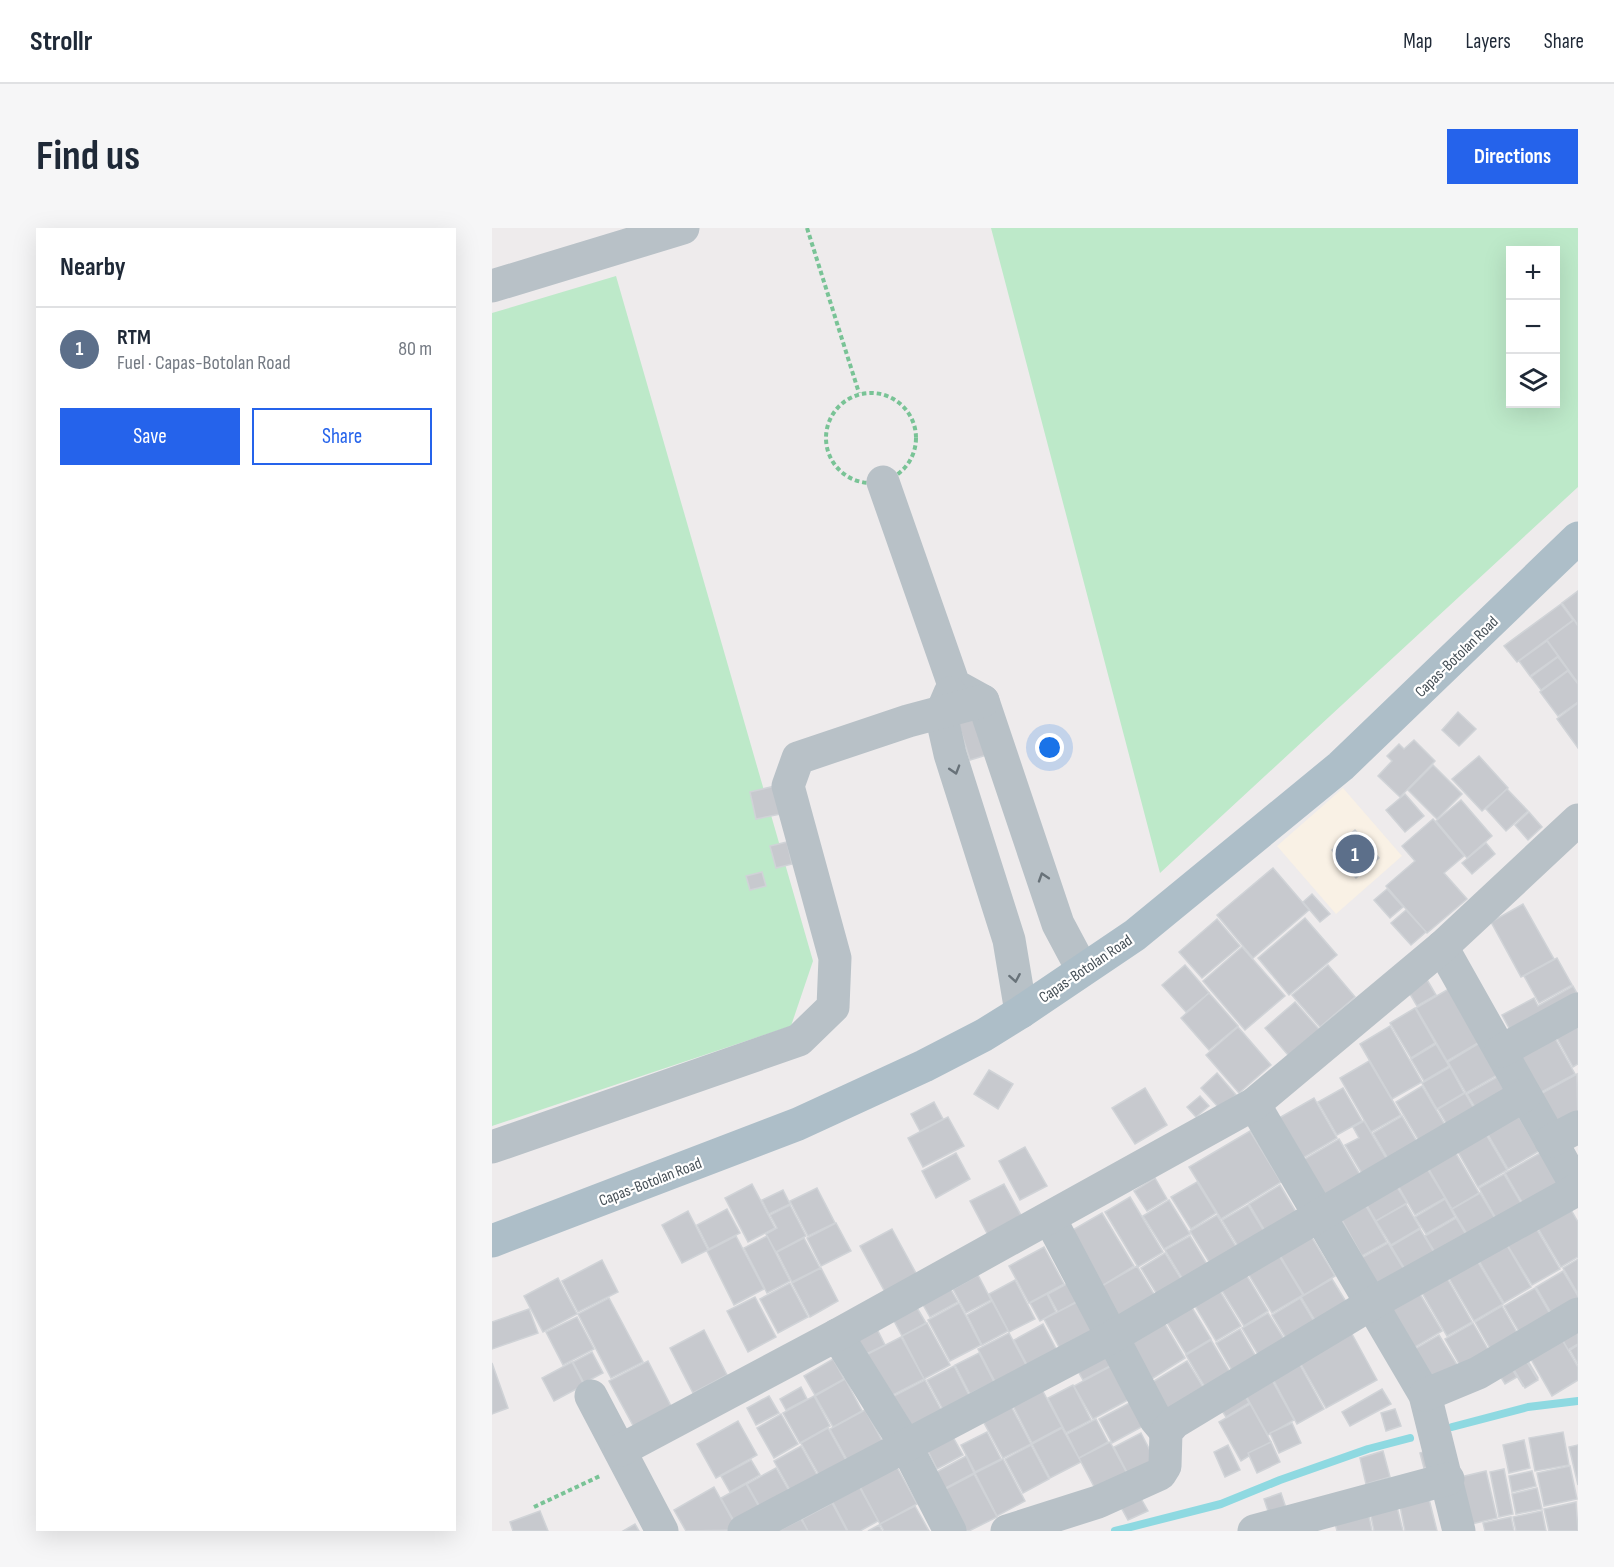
<!DOCTYPE html>
<meta charset="utf-8">
<style>
:root{--surface:#fff;--page:#f6f6f7;--text:#1f2937;--muted:#747a83;--line:#e0e1e3;--accent:#2563eb}
body{margin:0;font-family:"Sofia Sans Condensed",sans-serif;background:var(--page);color:var(--text)}
.controls{position:absolute;right:18px;top:18px;display:grid;overflow:hidden;border-radius:0px;box-shadow:0 6px 24px #0002}
.controls button{width:54px;height:54px;display:grid;place-items:center;padding:0;border:0;border-bottom:2px solid var(--line);background:var(--surface);color:var(--text);font:30px sans-serif}
.you{position:absolute;left:558px;top:520px;width:21px;height:21px;margin:-15px;border:4px solid #fff;border-radius:50%;background:#1a73e8;box-shadow:0 0 0 9px #1a73e833}
.badge{display:grid;place-items:center;width:39px;height:39px;border-radius:50%;background:var(--accent);color:#fff;font-size:20px;font-weight:700}
.pin{position:absolute;translate:-50% -50%;border:3px solid #fff;box-shadow:0 2px 6px #0006}
.list{margin:0;padding:0;list-style:none}
h2{display:flex;justify-content:space-between;align-items:center;height:78px;margin:0;padding:0 24px;font-size:26px}
h2 small{font-size:20px;font-weight:400;color:var(--muted)}
.list li{display:grid;grid-template-columns:39px 1fr auto;gap:18px;align-items:center;box-sizing:border-box;height:84px;padding:0 24px;border-top:2px solid var(--line)}
.list b{display:block;font-size:22px;white-space:nowrap}
.list p{margin:0;font-size:20px;white-space:nowrap;color:var(--muted)}
.list em{font-size:20px;font-style:normal;color:var(--muted)}
.actions{display:flex;gap:12px;padding:18px 24px}
.actions a{flex:1;padding:14px 0;border:2px solid var(--accent);border-radius:0px;text-align:center;font-size:21px;color:var(--accent)}
.actions .main{background:var(--accent);color:#fff}
.icon{flex:none;width:33px;height:33px;fill:none;stroke:currentColor;stroke-width:2;stroke-linecap:round;stroke-linejoin:round}
.map{position:relative;flex:none;width:1086px;height:1303px;overflow:hidden;border-radius:0px}
header{display:flex;align-items:center;gap:36px;box-sizing:border-box;height:84px;padding:0 30px;background:var(--surface);border-bottom:2px solid var(--line)}
header strong{font-size:28px}
nav{display:flex;gap:33px;margin-inline-start:auto;font-size:21px}
.intro{display:flex;align-items:center;justify-content:space-between;box-sizing:border-box;height:144px;padding:0 36px}
h1{margin:0;font-size:42px}
.button{padding:15px 27px;border-radius:0px;background:var(--accent);color:#fff;font-size:21px;font-weight:700}
main{display:flex;gap:36px;padding:0 36px}
aside{flex:1;background:var(--surface);border-radius:0px;box-shadow:0 6px 24px #0002}
.map>svg:first-child{display:block}
</style>
<header>
<strong>Strollr</strong>
<nav><a>Map</a><a>Layers</a><a>Share</a></nav>
</header>
<div class="intro"><h1>Find us</h1><a class="button">Directions</a></div>
<main>
<aside>
<h2>Nearby<small></small></h2>
<ul class="list">
<li><span class="badge" style="background:#5c6f8a">1</span><div><b>RTM</b><p>Fuel · Capas-Botolan Road</p></div><em>80 m</em></li>
</ul>
<div class="actions"><a class="main">Save</a><a>Share</a></div>
</aside>
<div class="map">
<svg width="1086" height="1303" viewBox="0 0 1086 1303">
<rect width="100%" height="100%" fill="#eeebec"/>
<path fill="#f9f1e5" d="M851,560L910,628L844,686L785,618Z"/>
<g fill="#bde9c9" fill-rule="evenodd">
<path d="M499,0H1086V259L668,645ZM1064,22V176H1018V22Z"/>
<path d="M124,48L321,733L299,798L0,898V85Z"/>
</g>
<g fill="none" stroke-linecap="round" stroke-linejoin="round">
<g stroke="#8ed9e1" stroke-width="8">
<path d="M960,1199L1036,1179L1086,1173"/>
<path d="M623,1303L729,1276L788,1252L876,1221L918,1210"/>
</g>
</g>
<g fill="#c7c9ce" stroke="#d0d3d7" stroke-width="1.5">
<path d="M1086,363V397L1070,375Z"/>
<path d="M1069,376L1081,392L1025,434L1012,418Z"/>
<path d="M1082,392L1086,398V455L1055,412Z"/>
<path d="M1055,413L1066,428L1038,448L1027,433Z"/>
<path d="M1066,429L1076,442L1049,462L1039,449Z"/>
<path d="M1076,443L1086,456V474L1066,488L1048,464Z"/>
<path d="M1086,475V520L1065,491Z"/>
<path d="M966,484L984,501L967,518L950,502Z"/>
<path d="M487,488L498,526L478,532L466,494Z"/>
<path d="M922,512L943,533L908,569L886,548L900,533L895,528L907,516L912,521Z"/>
<path d="M987,528L1016,560L990,583L960,551Z"/>
<path d="M941,537L970,566L945,591L916,562Z"/>
<path d="M283,558L289,586L264,591L258,564Z"/>
<path d="M1015,561L1036,583L1014,603L994,581Z"/>
<path d="M913,566L932,588L913,604L894,582Z"/>
<path d="M969,572L1000,608L975,630L944,593Z"/>
<path d="M1037,584L1050,599L1036,612L1023,597Z"/>
<path d="M941,591L972,628L952,645L975,671L935,705L894,658L923,633L910,618Z"/>
<path d="M863,602L887,630L864,650L840,622Z"/>
<path d="M295,614L300,636L284,640L278,618Z"/>
<path d="M994,615L1003,626L980,646L970,635Z"/>
<path d="M781,640L817,682L761,730L725,687Z"/>
<path d="M270,644L274,658L258,662L254,648Z"/>
<path d="M895,661L911,679L898,690L882,672Z"/>
<path d="M820,666L838,686L828,694L811,674Z"/>
<path d="M1031,676L1062,731L1029,749L999,694Z"/>
<path d="M914,682L934,704L919,717L899,695Z"/>
<path d="M813,690L845,727L797,767L766,730Z"/>
<path d="M725,691L748,718L710,750L687,724Z"/>
<path d="M750,719L793,768L753,802L711,753Z"/>
<path d="M1065,730L1080,757L1047,775L1032,748Z"/>
<path d="M693,737L717,765L694,784L670,757Z"/>
<path d="M836,737L863,769L828,799L800,767Z"/>
<path d="M934,750L944,767L925,778L915,761Z"/>
<path d="M1081,758L1086,767L1024,813L1010,787L1042,770L1046,778Z"/>
<path d="M960,759L991,812L955,833L924,780Z"/>
<path d="M717,765L746,798L717,822L689,790Z"/>
<path d="M803,774L833,808L802,834L773,800Z"/>
<path d="M923,780L943,815L919,830L898,795Z"/>
<path d="M1086,787V836L1081,839L1060,801Z"/>
<path d="M898,798L930,854L900,871L868,816Z"/>
<path d="M746,799L779,837L747,865L714,827Z"/>
<path d="M1059,803L1083,846L1044,867L1021,824Z"/>
<path d="M989,814L1007,846L974,865L956,834Z"/>
<path d="M944,816L957,838L932,853L919,831Z"/>
<path d="M877,833L909,887L879,904L848,850Z"/>
<path d="M958,839L972,865L945,881L930,855Z"/>
<path d="M497,842L521,856L506,881L482,866Z"/>
<path d="M725,845L744,867L728,881L709,860Z"/>
<path d="M1085,846L1086,897L1065,909L1043,869Z"/>
<path d="M1005,849L1020,874L990,891L975,866Z"/>
<path d="M930,858L959,907L933,923L904,874Z"/>
<path d="M653,860L675,897L643,916L620,880Z"/>
<path d="M851,860L870,893L845,907L826,874Z"/>
<path d="M973,865L988,891L961,907L946,881Z"/>
<path d="M708,868L717,878L704,889L695,879Z"/>
<path d="M822,870L845,910L811,930L787,890Z"/>
<path d="M442,874L451,891L428,903L419,886Z"/>
<path d="M1023,882L1047,923L1016,941L992,900Z"/>
<path d="M910,888L931,924L902,941L881,905Z"/>
<path d="M456,889L472,918L431,939L416,910Z"/>
<path d="M872,893L900,940L875,954L853,917L867,910L861,899Z"/>
<path d="M991,901L1015,942L986,959L962,917Z"/>
<path d="M758,903L789,954L729,991L697,939Z"/>
<path d="M847,911L874,957L838,978L811,932Z"/>
<path d="M533,919L555,958L528,972L507,933Z"/>
<path d="M962,922L987,965L960,981L935,938Z"/>
<path d="M1050,924L1074,965L1037,986L1013,945Z"/>
<path d="M464,925L478,951L444,970L430,943Z"/>
<path d="M933,937L953,970L923,987L904,954Z"/>
<path d="M1012,946L1036,987L1010,1001L987,960Z"/>
<path d="M663,950L675,971L655,983L642,963Z"/>
<path d="M705,954L724,985L699,1001L679,969Z"/>
<path d="M902,954L915,975L884,993L872,972Z"/>
<path d="M260,956L283,1000L256,1014L233,970Z"/>
<path d="M512,956L531,991L497,1009L478,973Z"/>
<path d="M788,957L810,994L779,1013L757,976Z"/>
<path d="M325,960L343,995L316,1008L298,973Z"/>
<path d="M291,962L298,976L277,986L270,972Z"/>
<path d="M988,965L1010,1002L982,1018L960,981Z"/>
<path d="M638,969L671,1024L646,1039L613,984Z"/>
<path d="M953,971L963,989L934,1006L923,989Z"/>
<path d="M677,972L698,1006L672,1021L651,988Z"/>
<path d="M1074,973L1086,994V1029L1069,1039L1041,992Z"/>
<path d="M914,976L928,1000L899,1017L884,993Z"/>
<path d="M298,977L314,1008L284,1024L274,1006L285,1000L278,987Z"/>
<path d="M756,977L778,1013L752,1028L730,992Z"/>
<path d="M874,978L895,1014L870,1028L850,992Z"/>
<path d="M235,981L248,1005L217,1021L205,997Z"/>
<path d="M196,983L216,1022L190,1035L170,997Z"/>
<path d="M610,985L642,1038L605,1061L572,1007Z"/>
<path d="M725,987L751,1030L724,1045L698,1003Z"/>
<path d="M964,990L981,1018L950,1036L933,1008Z"/>
<path d="M1040,993L1068,1041L1040,1057L1011,1010Z"/>
<path d="M344,995L359,1023L329,1038L315,1010Z"/>
<path d="M400,1001L425,1047L393,1064L368,1018Z"/>
<path d="M928,1001L949,1036L920,1053L899,1018Z"/>
<path d="M816,1003L843,1048L812,1067L784,1021Z"/>
<path d="M1009,1007L1039,1059L1012,1075L981,1023Z"/>
<path d="M244,1008L272,1061L242,1077L215,1023Z"/>
<path d="M275,1008L298,1053L275,1065L252,1020Z"/>
<path d="M698,1008L719,1043L695,1058L673,1022Z"/>
<path d="M312,1010L328,1040L300,1054L285,1024Z"/>
<path d="M896,1015L919,1053L887,1072L864,1033Z"/>
<path d="M552,1019L572,1056L537,1075L517,1038Z"/>
<path d="M783,1021L811,1067L780,1085L752,1039Z"/>
<path d="M980,1024L1011,1076L982,1093L951,1040Z"/>
<path d="M673,1025L694,1059L669,1073L649,1040Z"/>
<path d="M1086,1031V1066L1071,1040Z"/>
<path d="M110,1032L126,1064L86,1084L70,1053Z"/>
<path d="M645,1038L668,1076L632,1098L608,1059Z"/>
<path d="M749,1038L776,1083L752,1098L724,1053Z"/>
<path d="M329,1040L346,1073L318,1089L300,1055Z"/>
<path d="M951,1043L980,1094L955,1108L926,1058Z"/>
<path d="M1071,1043L1086,1068V1083L1065,1095L1044,1059Z"/>
<path d="M486,1047L499,1072L474,1085L461,1061Z"/>
<path d="M66,1050L85,1086L51,1104L32,1068Z"/>
<path d="M840,1051L861,1085L830,1104L809,1069Z"/>
<path d="M523,1052L543,1091L517,1104L497,1066Z"/>
<path d="M580,1053L589,1071L566,1084L556,1066Z"/>
<path d="M722,1053L749,1098L724,1113L697,1068Z"/>
<path d="M298,1055L316,1089L286,1105L268,1071Z"/>
<path d="M458,1060L466,1074L438,1089L430,1075Z"/>
<path d="M1043,1060L1064,1096L1033,1114L1012,1078Z"/>
<path d="M925,1061L950,1103L913,1125L888,1082Z"/>
<path d="M555,1066L564,1084L548,1093L538,1075Z"/>
<path d="M263,1069L284,1109L256,1124L235,1083Z"/>
<path d="M117,1070L151,1134L119,1150L86,1086Z"/>
<path d="M808,1070L829,1105L801,1122L780,1087Z"/>
<path d="M589,1072L610,1110L573,1130L552,1091Z"/>
<path d="M500,1073L516,1103L490,1117L475,1087Z"/>
<path d="M696,1073L719,1111L694,1126L671,1088Z"/>
<path d="M467,1075L489,1117L458,1133L436,1092Z"/>
<path d="M424,1078L434,1095L410,1108L401,1091Z"/>
<path d="M1010,1078L1031,1115L1004,1131L983,1094Z"/>
<path d="M37,1081L46,1105L0,1121V1094Z"/>
<path d="M776,1085L799,1122L773,1138L750,1100Z"/>
<path d="M667,1086L693,1130L655,1154L628,1110Z"/>
<path d="M1086,1088V1116L1076,1122L1064,1101Z"/>
<path d="M85,1089L102,1121L71,1137L54,1104Z"/>
<path d="M435,1095L458,1137L432,1151L410,1108Z"/>
<path d="M854,1095L885,1152L834,1180L802,1124Z"/>
<path d="M981,1095L1002,1132L974,1148L953,1111Z"/>
<path d="M551,1096L570,1132L541,1148L522,1112Z"/>
<path d="M385,1101L393,1117L372,1127L364,1112Z"/>
<path d="M748,1101L770,1139L746,1153L724,1115Z"/>
<path d="M1064,1101L1086,1139V1152L1060,1168L1032,1119Z"/>
<path d="M212,1102L235,1147L201,1165L178,1120Z"/>
<path d="M517,1105L540,1148L509,1165L486,1121Z"/>
<path d="M947,1107L970,1145L937,1164L914,1126Z"/>
<path d="M409,1109L432,1151L395,1170L372,1128Z"/>
<path d="M719,1112L739,1146L714,1161L694,1127Z"/>
<path d="M1086,1117V1136L1078,1122Z"/>
<path d="M608,1120L618,1138L591,1152L581,1134Z"/>
<path d="M1029,1121L1046,1150L1031,1158L1014,1130Z"/>
<path d="M100,1124L111,1145L92,1155L81,1134Z"/>
<path d="M487,1125L502,1154L478,1166L463,1137Z"/>
<path d="M802,1126L832,1181L805,1196L775,1140Z"/>
<path d="M341,1131L352,1151L323,1167L312,1148Z"/>
<path d="M156,1133L181,1182L143,1201L117,1153Z"/>
<path d="M695,1133L718,1170L680,1193L657,1156Z"/>
<path d="M80,1134L92,1157L62,1173L50,1150Z"/>
<path d="M1016,1134L1025,1149L1013,1156L1004,1141Z"/>
<path d="M1035,1134L1046,1152L1033,1160L1022,1142Z"/>
<path d="M0,1135L16,1180L0,1186Z"/>
<path d="M462,1138L481,1175L455,1189L435,1152Z"/>
<path d="M619,1138L636,1172L601,1191L582,1158Z"/>
<path d="M775,1143L802,1192L776,1207L748,1157Z"/>
<path d="M353,1151L370,1183L341,1199L323,1168Z"/>
<path d="M433,1152L454,1191L419,1209L398,1170Z"/>
<path d="M547,1156L570,1199L540,1215L518,1172Z"/>
<path d="M581,1157L599,1192L574,1205L556,1170Z"/>
<path d="M309,1159L315,1171L294,1182L288,1171Z"/>
<path d="M749,1161L757,1175L734,1189L725,1175Z"/>
<path d="M890,1161L899,1176L858,1198L850,1184Z"/>
<path d="M277,1168L287,1185L264,1197L255,1180Z"/>
<path d="M322,1168L338,1198L308,1215L291,1185Z"/>
<path d="M643,1172L655,1196L620,1215L607,1191Z"/>
<path d="M758,1176L779,1214L749,1233L727,1194Z"/>
<path d="M519,1178L539,1216L511,1230L491,1193Z"/>
<path d="M903,1181L909,1198L894,1203L889,1185Z"/>
<path d="M373,1182L393,1218L358,1237L338,1201Z"/>
<path d="M289,1186L306,1216L282,1230L265,1200Z"/>
<path d="M604,1191L616,1214L587,1230L575,1206Z"/>
<path d="M246,1193L265,1227L224,1250L205,1216Z"/>
<path d="M800,1195L809,1215L787,1225L778,1205Z"/>
<path d="M336,1200L357,1238L330,1252L309,1215Z"/>
<path d="M456,1200L471,1227L445,1241L431,1213Z"/>
<path d="M570,1200L589,1234L558,1250L540,1216Z"/>
<path d="M495,1204L509,1231L483,1244L469,1217Z"/>
<path d="M1071,1204L1077,1237L1043,1243L1037,1210Z"/>
<path d="M649,1205L667,1240L640,1254L622,1219Z"/>
<path d="M1032,1212L1038,1240L1017,1245L1011,1217Z"/>
<path d="M618,1214L638,1251L607,1268L587,1230Z"/>
<path d="M779,1214L788,1234L765,1245L756,1225Z"/>
<path d="M539,1217L557,1251L531,1265L513,1231Z"/>
<path d="M736,1217L748,1242L733,1249L722,1224Z"/>
<path d="M1086,1217V1257L1077,1219Z"/>
<path d="M309,1218L329,1254L302,1269L282,1233Z"/>
<path d="M942,1221L946,1236L932,1240L928,1225Z"/>
<path d="M891,1223L898,1249L874,1256L868,1230Z"/>
<path d="M474,1228L482,1245L446,1264L437,1248Z"/>
<path d="M511,1231L533,1273L505,1288L483,1245Z"/>
<path d="M259,1232L268,1247L238,1264L229,1248Z"/>
<path d="M401,1232L425,1276L388,1296L364,1251Z"/>
<path d="M1078,1238L1085,1271L1052,1278L1045,1245Z"/>
<path d="M284,1240L301,1270L272,1286L255,1256Z"/>
<path d="M1012,1241L1021,1286L1007,1289L998,1244Z"/>
<path d="M994,1243L1005,1290L975,1297L964,1250Z"/>
<path d="M1040,1243L1044,1258L1020,1264L1017,1248Z"/>
<path d="M482,1246L505,1289L477,1303H469L448,1264Z"/>
<path d="M364,1253L386,1293L368,1303H356L337,1267Z"/>
<path d="M254,1256L271,1286L246,1300L229,1270Z"/>
<path d="M222,1259L246,1302L194,1303L182,1282Z"/>
<path d="M643,1260L656,1283L636,1292L624,1270Z"/>
<path d="M1045,1260L1050,1281L1024,1286L1020,1266Z"/>
<path d="M789,1265L794,1280L777,1286L772,1271Z"/>
<path d="M903,1271L911,1303H882L877,1278Z"/>
<path d="M937,1271L945,1303H913L908,1278Z"/>
<path d="M1084,1274L1086,1303H1057L1052,1281Z"/>
<path d="M340,1275L355,1303H316L310,1291Z"/>
<path d="M423,1278L437,1303H392L388,1296Z"/>
<path d="M48,1283L56,1303H21L18,1294Z"/>
<path d="M876,1283L880,1303H845L842,1291Z"/>
<path d="M1050,1283L1054,1303H1024L1021,1289Z"/>
<path d="M1019,1289L1022,1303H993L991,1295Z"/>
<path d="M309,1291L316,1303H286Z"/>
<path d="M143,1296L147,1303H131Z"/>
<path d="M387,1297L390,1303H376Z"/>
</g>
<g fill="none" stroke-linecap="round" stroke-linejoin="round">
<g stroke="#79c396" stroke-width="4" stroke-dasharray="4.5 3" stroke-linecap="butt">
<path d="M315,0L367,165"/>
<circle cx="379" cy="210" r="45"/>
<path d="M42,1279L108,1248"/>
</g>
<g stroke="#b8c1c7" stroke-width="33">
<path d="M0,58L191,0"/>
<path d="M391,254L462,457L491,473L566,696L590,741"/>
<path d="M458,465L449,486L458,526L517,712L529,784"/>
<path d="M950,719L1086,961"/>
<path d="M1009,823L1086,781"/>
<path d="M762,876L933,1167L967,1303"/>
<path d="M1059,913L1086,899"/>
<path d="M0,919L307,812L341,779L343,730L296,558L306,530L416,493L491,473"/>
<path d="M558,991L664,1192L674,1204"/>
<path d="M345,1107L413,1216L458,1303"/>
<path d="M933,1167L986,1145L1086,1086"/>
<path d="M99,1168L170,1303"/>
<path d="M129,1222L345,1107L762,876L950,719L1086,592"/>
<path d="M252,1303L620,1109L1033,867"/>
<path d="M515,1303L606,1274L668,1246L673,1238L674,1204L683,1194L879,1076L1086,961"/>
<path d="M762,1303L956,1251"/>
</g>
<path stroke="#adbec8" stroke-width="33" d="M0,1013L306,896L432,838L492,807L529,784L643,707L849,538L1086,310"/>
</g>
<defs><path id="oneway-chevron" d="M-2-3.5L2.5 0L-2 3.5" fill="none" stroke-width="1.6" stroke-linecap="round" stroke-linejoin="round" transform="scale(1.5)"/></defs>
<g stroke="#687279">
<use href="#oneway-chevron" transform="translate(463 542) rotate(73)"/>
<use href="#oneway-chevron" transform="translate(551 649) rotate(-108)"/>
<use href="#oneway-chevron" transform="translate(523 750) rotate(80)"/>
</g>
<g text-anchor="middle" stroke-width="4.5" stroke-linejoin="round" paint-order="stroke">
<g font-size="16" fill="#465057" stroke="#fff">
<text transform="translate(964 428) rotate(-44)" y="6">Capas-Botolan Road</text>
<text transform="translate(593 740) rotate(-34)" y="6">Capas-Botolan Road</text>
<text transform="translate(158 953) rotate(-21)" y="6">Capas-Botolan Road</text>
</g>
</g>
</svg>
<div class="controls">
<button>+</button>
<button>−</button>
<button><svg class="icon" aria-label="layers" viewBox="0 0 24 24"><path d="M12 4l9 5-9 5-9-5zM3 14l9 5 9-5"/></svg></button>
</div>
<div class="you"></div>
<div class="pin badge" style="left:863px;top:626px;background:#5c6f8a">1</div>
</div>
</main>
